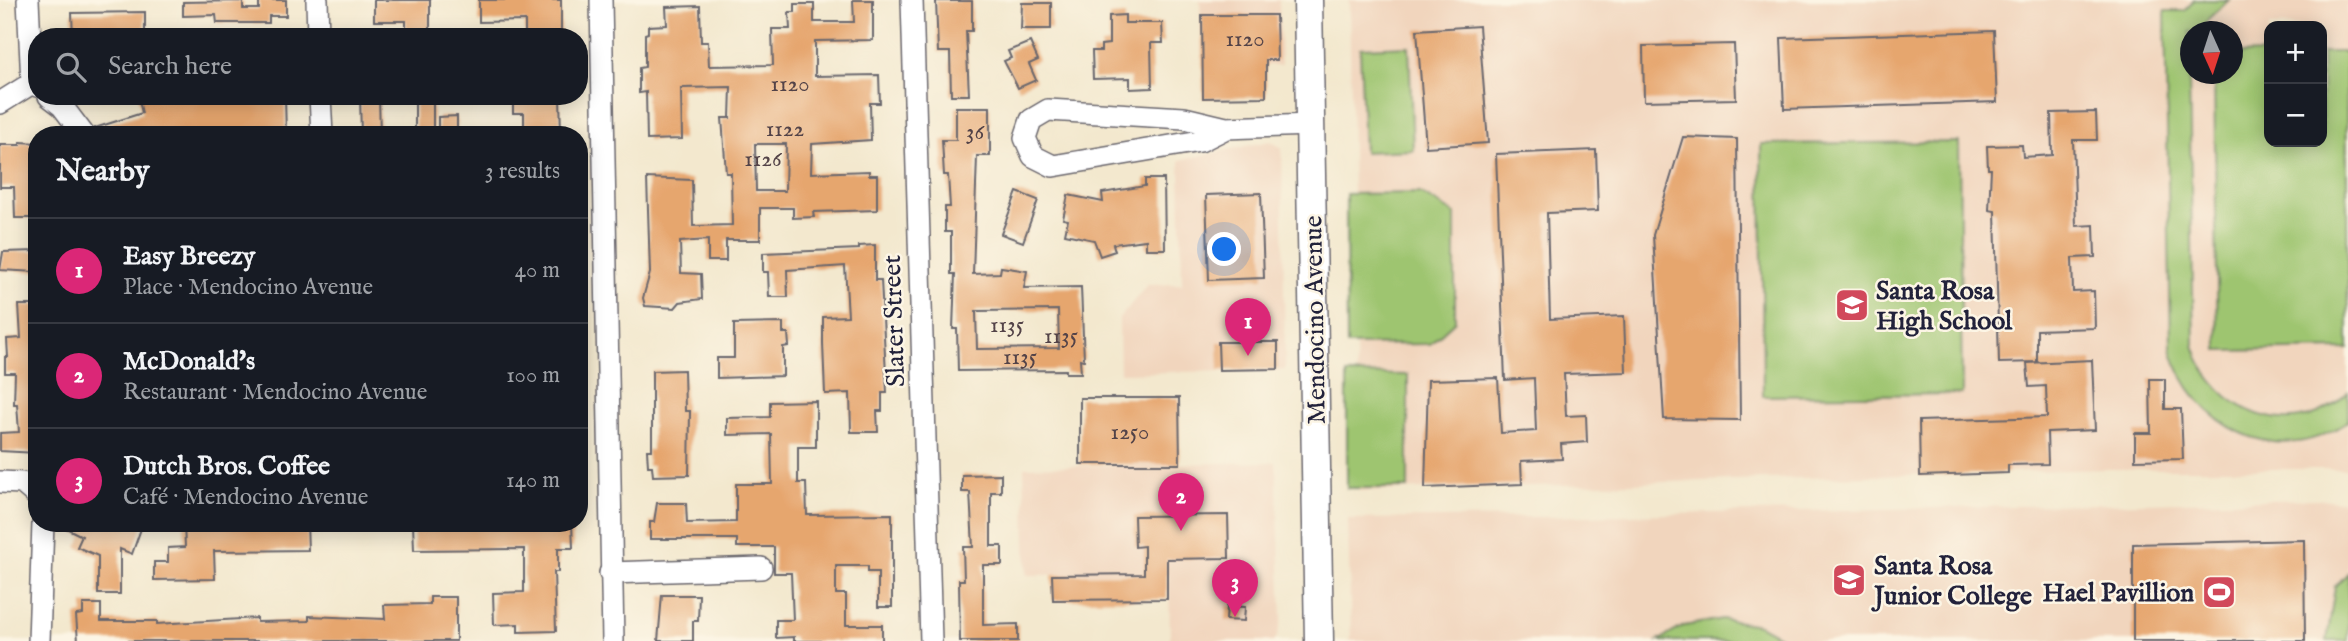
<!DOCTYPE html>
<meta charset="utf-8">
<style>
:root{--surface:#171b24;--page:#242831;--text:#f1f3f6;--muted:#9ea1a6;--line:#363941;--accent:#db2777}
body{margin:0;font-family:"IM FELL English",serif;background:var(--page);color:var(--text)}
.controls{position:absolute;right:21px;top:21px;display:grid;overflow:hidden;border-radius:14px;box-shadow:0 4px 18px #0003}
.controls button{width:63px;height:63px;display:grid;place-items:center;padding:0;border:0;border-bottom:2px solid var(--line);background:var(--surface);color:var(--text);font:35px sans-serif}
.compass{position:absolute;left:2180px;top:21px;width:63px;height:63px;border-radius:50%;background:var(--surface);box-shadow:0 4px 18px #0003;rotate:177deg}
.you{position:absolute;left:1225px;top:250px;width:24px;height:24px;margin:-18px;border:5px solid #fff;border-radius:50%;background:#1a73e8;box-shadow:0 0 0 10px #1a73e833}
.badge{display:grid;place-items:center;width:46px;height:46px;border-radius:50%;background:var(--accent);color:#fff;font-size:23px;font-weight:700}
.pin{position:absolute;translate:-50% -58px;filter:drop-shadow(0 2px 4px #0008)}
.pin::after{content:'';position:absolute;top:37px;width:24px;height:21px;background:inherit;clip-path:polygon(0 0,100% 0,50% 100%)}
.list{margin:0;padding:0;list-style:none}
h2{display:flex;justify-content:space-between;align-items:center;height:91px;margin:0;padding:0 28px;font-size:30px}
h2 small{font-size:23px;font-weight:400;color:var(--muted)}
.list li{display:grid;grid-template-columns:46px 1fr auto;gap:21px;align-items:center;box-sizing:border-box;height:105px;padding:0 28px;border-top:2px solid var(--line)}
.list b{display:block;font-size:26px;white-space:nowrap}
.list p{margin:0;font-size:23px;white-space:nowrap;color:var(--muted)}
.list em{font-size:23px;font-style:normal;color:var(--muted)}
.icon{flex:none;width:38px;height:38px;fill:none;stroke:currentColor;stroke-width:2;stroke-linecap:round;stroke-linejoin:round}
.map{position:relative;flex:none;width:2348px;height:641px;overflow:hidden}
.search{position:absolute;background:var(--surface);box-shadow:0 4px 18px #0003;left:28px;top:28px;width:560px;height:77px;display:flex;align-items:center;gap:18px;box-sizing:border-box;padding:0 24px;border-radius:28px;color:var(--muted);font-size:26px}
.panel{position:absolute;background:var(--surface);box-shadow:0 4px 18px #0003;left:28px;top:126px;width:560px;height:406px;border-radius:28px}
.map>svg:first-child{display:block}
</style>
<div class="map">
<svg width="2348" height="641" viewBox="0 0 2348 641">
<rect width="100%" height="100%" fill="#fcf5e5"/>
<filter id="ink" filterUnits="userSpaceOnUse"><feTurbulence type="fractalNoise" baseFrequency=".0143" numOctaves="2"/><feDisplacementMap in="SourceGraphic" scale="14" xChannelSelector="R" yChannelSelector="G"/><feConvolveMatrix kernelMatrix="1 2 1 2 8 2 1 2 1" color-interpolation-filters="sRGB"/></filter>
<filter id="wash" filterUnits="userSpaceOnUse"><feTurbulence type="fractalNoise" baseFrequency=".00686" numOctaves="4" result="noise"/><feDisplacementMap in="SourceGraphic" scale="28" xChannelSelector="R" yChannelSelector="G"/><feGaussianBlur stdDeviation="1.57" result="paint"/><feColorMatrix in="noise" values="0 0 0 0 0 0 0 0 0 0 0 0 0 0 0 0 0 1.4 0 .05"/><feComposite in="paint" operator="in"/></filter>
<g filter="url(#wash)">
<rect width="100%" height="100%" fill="#f3e8ce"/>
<g fill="#f1d5bd" fill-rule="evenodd">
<path d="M1200,0H1279L1281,65H1202Z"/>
<path d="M1349,0H2348V469H2104L1359,491ZM2269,26H2322V142H2269ZM2190,32H2232V74H2190Z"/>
<path d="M1270,141L1282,148L1285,370L1120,373L1119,319L1147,285L1182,284L1180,160Z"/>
<path d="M1276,462L1282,619L1277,637L1273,641H1170L1169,573L1027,575L1024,467Z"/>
<path d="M2319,499L2348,502V641H1351L1348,519L1545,517Z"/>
</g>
<g fill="#9ec570" stroke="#607456" stroke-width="2">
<path d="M2194,0H2229L2209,18L2200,31L2190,32L2189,76L2194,345C2213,412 2295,447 2348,392V421C2277,473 2193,425 2171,349L2165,11H2185Z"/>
<path d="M1409,46L1413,150L1364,152L1360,48Z"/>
<path d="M2322,52H2346L2348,349L2218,351L2214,74H2232L2233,54L2269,53V142H2322Z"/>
<path d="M1959,142L1962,394L1763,396L1761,144Z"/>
<path d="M1420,193L1455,214V321L1430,344L1347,345L1346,194Z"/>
<path d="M1347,374L1408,375V488H1347Z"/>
<path d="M2348,573V641H2327L2335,586Z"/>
<path d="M1722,619L1759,625L1788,641H1658L1684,626Z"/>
</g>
<g id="blocks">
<g fill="#e6a66e" fill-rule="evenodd">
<path d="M259,0H286V16H269V23H217L216,15L183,16V2L243,1V9H259Z"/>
<path d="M374,0H430V37H406V21H374Z"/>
<path d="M479,0H561V37H525V21L479,22Z"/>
<path d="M853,0H873V40L815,41V76L879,75L880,103H870L871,140L812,144L811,173L869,171V175H877V210L813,212L814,217L793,218V208H760V240H726V261H708V240L680,242L681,273L701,274L702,299L680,302L675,308L645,306L643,298L650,273L647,178L692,180L693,226L732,225L731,173H726L722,118H730L731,87L681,88L682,139L647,140L646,92L639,93V68L645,67V34L648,33V26L667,25L666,7L700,6L701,42H708L709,66L773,65L772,29H790L789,12H795V4H814V22H854ZM755,144H786L785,191H756Z"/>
<path d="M936,1H972V31H966L969,95H951L950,52H938Z"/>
<path d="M1022,3H1051V29H1021Z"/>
<path d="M145,12V37H73L72,13Z"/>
<path d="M1125,15V23H1162L1163,43H1151L1152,88L1130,89V78L1093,79L1092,51H1101V45L1109,44V16Z"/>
<path d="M1202,15H1276L1277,60H1266V97L1203,98Z"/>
<path d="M1479,26L1488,143L1426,147L1417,30Z"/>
<path d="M1994,31L1997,102L1784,109L1781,38Z"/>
<path d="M1030,42L1038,60L1029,64L1036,80L1018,88L1004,61L1011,58L1008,51Z"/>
<path d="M1734,44L1736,99L1644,101L1643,46Z"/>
<path d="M138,96H285L286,135H97L95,128L142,113Z"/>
<path d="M360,96H379L380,135H361Z"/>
<rect x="415" y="96" width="18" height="33"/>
<path d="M513,96H560L561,135H524V113H513Z"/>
<path d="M956,107H990V156H977L973,274L1000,273L1001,267L1027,271L1024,288L1081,287L1084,360L1080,359L1081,373H1066V370L958,371L957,329H953L955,274H951V232H945V207H950L948,175H944L942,140H956ZM1058,310L1059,348L977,349L976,311Z"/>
<path d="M2096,112L2097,140H2073L2076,226L2094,225L2095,257L2072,258L2073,292L2094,291L2095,328L2037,330V362L1999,363L1995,211L1989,210L1991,169H1988L1987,146L2022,145L2023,157L2052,155L2051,113Z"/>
<path d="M457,116V135H438V117Z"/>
<path d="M1683,137L1737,139L1740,420L1664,419L1653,235Z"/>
<path d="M20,142L37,143V185H31L33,218H15L14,187H0V145H20Z"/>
<path d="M1596,150L1598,211L1547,213L1550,319L1624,316L1626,372L1564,374L1566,416L1586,415L1587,442L1561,444L1562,459L1521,461L1522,484L1425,488L1428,380L1498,378L1501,433L1536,431L1534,378L1505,380L1496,154Z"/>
<path d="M1145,179H1164L1165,249H1146V240L1113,244L1115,251L1100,256L1094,240L1065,234L1068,220L1063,219L1068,195L1103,202L1102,193L1145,186Z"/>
<path d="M1017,192L1038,200L1023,242L1001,234Z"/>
<path d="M1261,193L1264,278L1209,280L1206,195Z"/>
<path d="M875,245V280H881L887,393H882V411H877L878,432H851L850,393L825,394L823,343V317L848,316L845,266L787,270L788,297H769L768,272H763V253L859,249V246Z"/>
<path d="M37,251V272L0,270L3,252Z"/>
<path d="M19,305H37V453L0,451V433L19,432L17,404H14L15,373H5V357H8L7,339L21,338Z"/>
<path d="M783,323V333H788L789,346L783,347V376L717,378V358H734V324Z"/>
<path d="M1218,342H1278V369L1219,370Z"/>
<path d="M2092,360L2095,430L2047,432L2048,464L2008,465V473L1920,476L1919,421L2047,417L2046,386L2029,387L2027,363Z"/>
<path d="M684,370L685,411H690L689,475L653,476L652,466H648L647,450H652V371Z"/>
<path d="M2150,379H2165V409H2181L2183,459L2135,460V433H2151Z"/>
<path d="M1080,398H1179L1180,464H1080Z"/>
<path d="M816,401V447H798V483H806L807,515L892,514V607H878V572H868V566H836V594H846V625H882V641H794V637L776,638V620H793L791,573H774V547H737V539H650V522H654L657,503H686L687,523L736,522V484H772L771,434L727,435V418L770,417V402Z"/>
<path d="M1001,474V492H991V546H1002V565H983V625L1018,624V641H960L959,580H964L963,547H973L970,492H962V475Z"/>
<path d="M1228,515L1229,558L1167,559V599L1053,600L1052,575L1144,574V546L1135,547L1134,516Z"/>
<path d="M56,523H143L132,554L120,549V594H98V556L77,547L82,536Z"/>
<path d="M184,523H307L308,550L214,551L215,579L154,580V562H168V548L185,547Z"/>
<path d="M413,523H572L573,548H558V572H554L556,631L518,632V624L494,625L493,593L524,592V549L414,550Z"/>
<path d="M2304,540L2305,641H2133V544Z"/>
<path d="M662,595H699L698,621H693V641H658Z"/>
<path d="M430,597H456V641H78L76,615L83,614V604H101V621H157V624L257,618V622L309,621V616L385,619L384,605L430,604Z"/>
<path d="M1227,606L1245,607L1244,621L1226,620Z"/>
</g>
</g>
</g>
<g filter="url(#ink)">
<use href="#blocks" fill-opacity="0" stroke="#6b676e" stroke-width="2"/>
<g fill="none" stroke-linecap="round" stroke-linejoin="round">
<g stroke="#6b676e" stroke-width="24">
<g id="minor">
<path d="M28,0L32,83L37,86"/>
<path d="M317,0L318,37"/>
<path d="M601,0L613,641"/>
<path d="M912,0L931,641"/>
<path d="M49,96L62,106L84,135"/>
<path d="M320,96L322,135"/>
<path d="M0,103L32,83"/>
<path d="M1226,128L1200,141L1053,166L1033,156L1025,138L1031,120L1048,110L1184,118L1226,128L1311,125"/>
<path d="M0,482L22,483L37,496"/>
<path d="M610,573L761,568"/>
<path d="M39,641L43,523"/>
</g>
</g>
<g stroke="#6b676e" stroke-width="31">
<path id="major" d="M1308,0L1319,641"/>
</g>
<use href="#minor" stroke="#fff" stroke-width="21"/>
<use href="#major" stroke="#fff" stroke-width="28"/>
</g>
</g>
<defs>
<g id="school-square" transform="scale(1.75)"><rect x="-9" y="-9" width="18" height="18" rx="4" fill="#d1495b" stroke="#fcf5e5"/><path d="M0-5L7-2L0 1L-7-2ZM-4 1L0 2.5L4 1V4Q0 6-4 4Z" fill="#fff"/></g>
<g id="university-square" transform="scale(1.75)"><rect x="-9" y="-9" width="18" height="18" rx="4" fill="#d1495b" stroke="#fcf5e5"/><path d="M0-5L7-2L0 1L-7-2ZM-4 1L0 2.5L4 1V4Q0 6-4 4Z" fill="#fff"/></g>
<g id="stadium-square" transform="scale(1.75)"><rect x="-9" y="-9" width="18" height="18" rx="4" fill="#d1495b" stroke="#fcf5e5"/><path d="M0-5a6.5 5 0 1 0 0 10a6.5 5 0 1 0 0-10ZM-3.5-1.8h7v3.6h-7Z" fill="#fff"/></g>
</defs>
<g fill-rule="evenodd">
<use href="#school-square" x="1852" y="305"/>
<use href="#university-square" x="1849" y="580"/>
<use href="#stadium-square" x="2219" y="592"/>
</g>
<g text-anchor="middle" stroke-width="5" stroke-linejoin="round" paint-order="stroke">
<g font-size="23" fill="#534348">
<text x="1245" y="46">1120</text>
<text x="790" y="91">1120</text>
<text x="785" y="136">1122</text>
<text x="975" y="139">36</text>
<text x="763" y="166">1126</text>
<text x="1007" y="332">1135</text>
<text x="1061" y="343">1135</text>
<text x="1020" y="364">1135</text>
<text x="1130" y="439">1250</text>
</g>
<g font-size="26" font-weight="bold" fill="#22223b" stroke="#fcf5e5" text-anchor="start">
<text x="1876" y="299">Santa Rosa<tspan x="1876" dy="30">High School</tspan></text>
<text x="1874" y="574">Santa Rosa<tspan x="1874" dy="30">Junior College</tspan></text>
<text x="2194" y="601" text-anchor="end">Hael Pavillion</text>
</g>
<g font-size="26" fill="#22223b" stroke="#fcf5e5">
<text transform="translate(1314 320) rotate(-91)" y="9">Mendocino Avenue</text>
<text transform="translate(893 321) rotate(-92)" y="9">Slater Street</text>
</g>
</g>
</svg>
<div class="controls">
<button>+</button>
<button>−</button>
</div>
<svg class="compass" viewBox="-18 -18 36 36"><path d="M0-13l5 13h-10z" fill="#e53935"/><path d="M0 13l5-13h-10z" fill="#9ea1a6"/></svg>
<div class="you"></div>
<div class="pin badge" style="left:1248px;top:356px">1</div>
<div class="pin badge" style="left:1181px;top:531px">2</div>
<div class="pin badge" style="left:1235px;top:617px">3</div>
<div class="search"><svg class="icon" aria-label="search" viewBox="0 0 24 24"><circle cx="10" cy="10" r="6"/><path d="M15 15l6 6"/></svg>Search here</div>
<section class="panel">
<h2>Nearby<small>3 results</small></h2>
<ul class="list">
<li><span class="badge">1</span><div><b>Easy Breezy</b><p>Place · Mendocino Avenue</p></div><em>40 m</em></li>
<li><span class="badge">2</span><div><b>McDonald's</b><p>Restaurant · Mendocino Avenue</p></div><em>100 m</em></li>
<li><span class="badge">3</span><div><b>Dutch Bros. Coffee</b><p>Café · Mendocino Avenue</p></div><em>140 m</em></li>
</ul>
</section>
</div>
